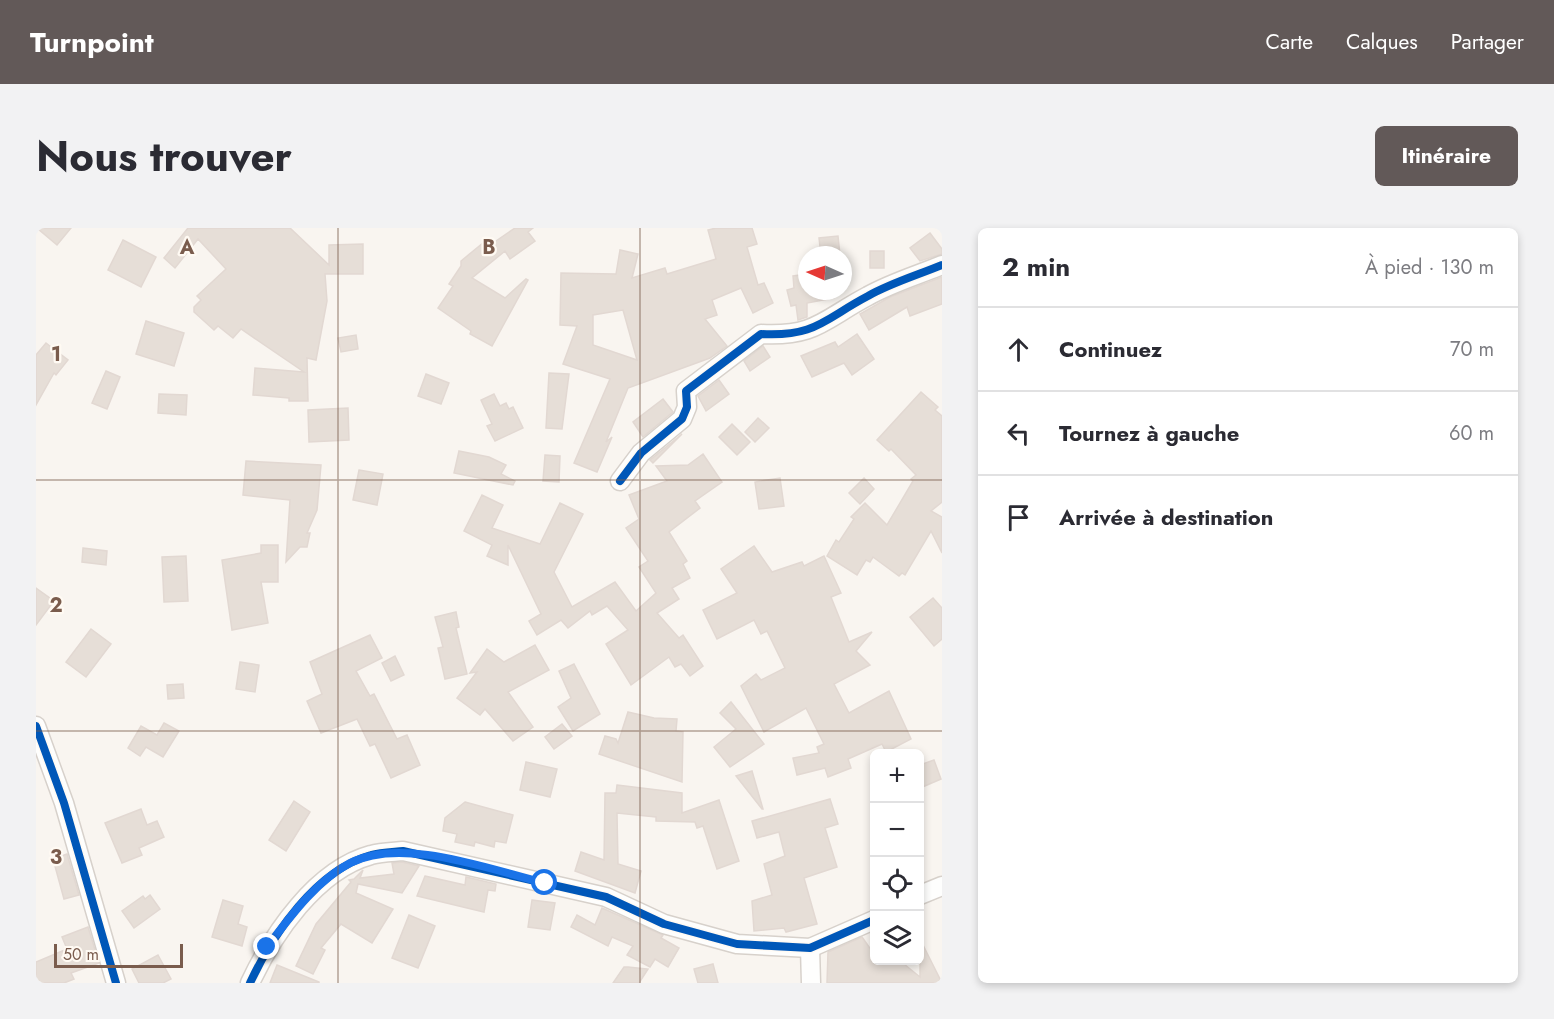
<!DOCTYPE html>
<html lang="fr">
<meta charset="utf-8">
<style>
:root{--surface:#fff;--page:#f2f2f3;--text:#2b2b33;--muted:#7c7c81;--line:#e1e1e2;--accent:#625958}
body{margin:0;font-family:Jost,sans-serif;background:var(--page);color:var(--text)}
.controls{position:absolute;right:18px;bottom:18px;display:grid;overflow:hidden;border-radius:9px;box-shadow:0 3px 9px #0003}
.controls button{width:54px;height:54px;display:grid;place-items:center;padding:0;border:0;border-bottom:2px solid var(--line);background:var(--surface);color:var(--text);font:30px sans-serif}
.compass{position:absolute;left:762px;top:18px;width:54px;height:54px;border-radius:50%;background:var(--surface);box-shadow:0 3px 9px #0003;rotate:273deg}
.scale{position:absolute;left:18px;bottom:15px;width:129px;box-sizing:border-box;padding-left:6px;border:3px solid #7a5c4d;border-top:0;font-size:16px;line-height:21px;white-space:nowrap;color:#7a5c4d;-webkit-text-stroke:4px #fffaf3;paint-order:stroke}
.stop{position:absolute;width:18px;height:18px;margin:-14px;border:4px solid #1a73e8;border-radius:50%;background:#fff}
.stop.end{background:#1a73e8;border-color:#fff;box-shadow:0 2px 6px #0008}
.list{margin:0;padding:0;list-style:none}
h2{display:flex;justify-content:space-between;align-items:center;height:78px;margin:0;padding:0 24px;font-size:26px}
h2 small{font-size:20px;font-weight:400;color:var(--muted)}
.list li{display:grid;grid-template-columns:39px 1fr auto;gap:18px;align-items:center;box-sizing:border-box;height:84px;padding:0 24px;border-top:2px solid var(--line)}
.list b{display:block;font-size:22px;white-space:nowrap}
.list em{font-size:20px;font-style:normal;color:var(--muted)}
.icon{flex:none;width:33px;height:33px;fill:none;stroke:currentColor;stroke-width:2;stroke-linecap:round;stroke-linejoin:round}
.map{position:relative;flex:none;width:906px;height:755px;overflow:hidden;border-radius:9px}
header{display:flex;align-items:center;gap:36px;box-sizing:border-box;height:84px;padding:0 30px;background:var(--accent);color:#fff}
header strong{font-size:28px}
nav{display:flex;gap:33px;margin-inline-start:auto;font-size:21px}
.intro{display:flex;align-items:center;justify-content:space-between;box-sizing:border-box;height:144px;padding:0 36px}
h1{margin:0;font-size:42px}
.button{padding:15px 27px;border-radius:9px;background:var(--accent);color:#fff;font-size:21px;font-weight:700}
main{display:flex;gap:36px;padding:0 36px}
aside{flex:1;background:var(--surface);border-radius:9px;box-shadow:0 3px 9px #0003}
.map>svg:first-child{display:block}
</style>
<header>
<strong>Turnpoint</strong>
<nav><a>Carte</a><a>Calques</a><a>Partager</a></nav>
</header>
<div class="intro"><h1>Nous trouver</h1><a class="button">Itinéraire</a></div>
<main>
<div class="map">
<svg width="906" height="755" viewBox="0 0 906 755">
<rect width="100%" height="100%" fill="#f9f5f0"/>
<g fill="#e6ded7" stroke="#e2d8d2" stroke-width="1.5" fill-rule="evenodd">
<path d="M1,0H35L21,17Z"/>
<path d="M152,0H254L293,37V17L327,16V46H289L291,73L280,132L271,130L272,173H253V170L217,167L219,140L268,144L205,101L197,110L182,98L178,102L158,84V79L165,72L161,68L190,41L162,11L139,40L128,30Z"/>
<path d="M479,0H497L492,4L499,13L474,31L469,23L436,50L469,70L490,51L492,52L456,118L434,106L435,103L402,80L417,58L413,56L425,38V33L453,10L457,15Z"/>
<path d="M680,0H716L721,16L711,19L722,57L728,55L737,75L717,85L705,60L676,72L681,87L669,91L691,118L674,130L592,160L570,214L576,209L561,244L538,235L574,151L527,136L541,98L524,97L525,45L580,46L584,22L602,26L596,50L629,40L631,46L680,31L672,2ZM587,82L601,132L557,117V87Z"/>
<path d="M894,5L906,21V26L884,33L874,20Z"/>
<path d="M802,8L804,27H785L783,10Z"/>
<path d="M87,12L120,29L105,59L72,42Z"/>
<rect x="834" y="23" width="14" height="17"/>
<path d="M771,46V63H797L798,70L771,75V89L762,92L760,77L755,78L751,62L758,60L757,48Z"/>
<path d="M906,49V76L874,88L871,79L833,102L824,86L854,69Z"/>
<path d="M110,93L148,105L138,138L100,126Z"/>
<path d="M821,106L838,131L816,147L808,135L776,149L765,128L799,114L802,119Z"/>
<path d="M320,107L322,121L305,124L302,110Z"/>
<path d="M10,115L32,132L20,147L18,145L0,177V127Z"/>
<path d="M727,118L734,129L714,143L708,133Z"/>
<path d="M70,143L84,149L71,181L56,175Z"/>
<path d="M513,145L533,146L526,201L510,200Z"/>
<path d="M390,146L413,155L405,176L382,168Z"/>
<path d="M683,152L693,166L670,183L662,168Z"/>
<path d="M885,164L902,179L899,182L906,188V274L895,283L906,289V325L895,303L869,347L866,345L863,348L837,329L834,334L830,332L821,347L791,328L800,312L803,314L818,291L815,289L829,275L851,297L877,253L875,251L880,247L855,221L853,223L841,212Z"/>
<path d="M123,166L151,167L150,187L122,185Z"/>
<path d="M458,166L464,178L470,175L473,181L477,179L487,200L459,213L451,198L456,196L445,172Z"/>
<path d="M627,171L637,184L607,209L597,194Z"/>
<path d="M312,180L313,212L273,214L272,182Z"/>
<path d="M722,190L733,200L719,214L709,204Z"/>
<path d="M696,196L714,214L701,227L683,209Z"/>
<path d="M646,206L617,235L614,232Z"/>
<path d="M423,223L453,229L470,237L465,246L479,253L477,257L418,245Z"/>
<path d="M667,226L686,254L659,273L664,280L633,304L651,333L647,336L654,350L636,360L643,371L621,385L643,410L647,407L667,438L654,448L645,436L639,439L633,429L595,457L570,416L592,402L571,378L556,387L554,383L532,400L525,392L501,407L493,393L505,386L472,317V337L451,328L456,317L428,303L446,267L467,277L456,300L504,316L524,275L547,286L518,344L536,379L579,354L600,383L620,365L603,339L612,333L590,300L603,291L593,267L631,253L620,238L652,237Z"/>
<path d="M509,227L524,228L523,254L507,253Z"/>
<path d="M210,233L285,237L281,282L271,305H274L271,319H264L250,334L254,272L207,267Z"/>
<path d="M323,242L347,246L341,277L317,272Z"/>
<path d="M744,250L748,278L723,281L719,254Z"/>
<path d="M828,250L838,261L824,276L813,265Z"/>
<path d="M225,317H242V354H225L232,395L196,402L186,332L225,325Z"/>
<path d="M718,318L736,344L766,334L768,338L788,328L805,365L795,369L813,414L836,404L820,423L834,437L798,456L813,485L853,463L875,511L850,524L846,516L812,531L815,540L792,549L789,540L761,547L757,530L783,525L781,519L788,516L770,480L728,504L705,458L720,446L725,452L749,440L731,403L725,406L718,392L681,411L667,382L701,365L685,341Z"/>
<path d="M47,320L71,323L70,337L46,334Z"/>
<path d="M150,328L152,373L128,374L126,329Z"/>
<path d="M0,360L18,373L0,397Z"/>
<path d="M897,370L906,380V411L898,418L874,389Z"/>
<path d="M420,384L423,399L420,400L431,446L409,451L402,420L407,419L399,389Z"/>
<path d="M55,401L75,416L50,449L30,434Z"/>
<path d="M334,407L346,430L320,443L334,468L338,466L361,511L371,507L384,537L355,550L339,516L334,518L321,491L285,505L271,473L286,466L274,434Z"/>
<path d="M499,417L513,442L472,464L497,499L477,513L449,481L444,487L421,470L441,444L434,445L451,421L468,434Z"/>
<path d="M359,428L368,447L355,453L346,435Z"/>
<path d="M204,434L223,437L219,464L200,461Z"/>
<path d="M538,436L564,486L537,503L522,479L535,470L523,443Z"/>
<path d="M147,456L148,470L132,471L131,457Z"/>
<path d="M695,474L728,516L694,539L678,519L700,501L684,485Z"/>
<path d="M592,484L618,490L641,491L640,503L647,504L646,554L563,526L569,508L580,511L582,515Z"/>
<path d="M128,495L143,503L127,529L110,519L104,528L92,520L105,498L121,507Z"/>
<path d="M526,496L536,508L518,521L509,509Z"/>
<path d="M898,532L905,551L884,560V537Z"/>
<path d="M490,534L521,541L514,569L484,562Z"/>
<path d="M716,543L727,581H726L700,548Z"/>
<path d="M581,557L646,565V585L683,572L703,633L681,641L667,598L661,600L659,594L620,593V589L581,585L582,636L605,643L599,665L539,643L545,624L568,632L569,565H580Z"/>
<path d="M794,571L802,596L789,600L801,639L768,650L781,696L750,704L748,700L718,703L716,673L736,667L728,636L749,628L743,604L721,610L716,593Z"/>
<path d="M258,573L274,584L250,623L233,612Z"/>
<path d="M429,574L477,587L470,615L459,613L458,619L439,614L438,618L419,614L421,606L407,603L409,590Z"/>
<path d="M105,581L111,597L121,593L128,609L103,620L106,627L86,635L69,595Z"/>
<path d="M31,626L43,667L28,671L17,631Z"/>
<path d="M366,634L383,638L366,665L322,656L320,665L357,681L336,715L305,696L285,720L289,722L277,746L260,738L280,696L315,654L313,652L318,651L327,642L324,650L358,646L356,635Z"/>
<path d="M389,648L429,657L430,649L460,656L459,663L452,662L448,684L381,668Z"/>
<path d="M114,667L124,681L98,700L86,683L107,668L109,671Z"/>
<path d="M187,672L207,678L202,696L211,699L206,718L176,709Z"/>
<path d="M496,672L519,675L514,702L492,699Z"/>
<path d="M566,680L627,707L625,710L643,720L632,739L619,731L614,739L591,727L597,718L576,709L572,718L535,699L541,687L559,697Z"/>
<path d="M373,687L399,698L382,740L356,730Z"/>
<path d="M52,699L63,735L35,745L38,751L28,755H0V734L31,721L26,709Z"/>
<path d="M826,709L838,726V732H863L884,749V711L906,755H791L792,724Z"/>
<path d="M122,727L135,751L127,755H103L96,741Z"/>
<path d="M677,736L682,755H662L658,741Z"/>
<path d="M241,737L283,754V755H234Z"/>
<path d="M588,739H592L612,741L603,755H577Z"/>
</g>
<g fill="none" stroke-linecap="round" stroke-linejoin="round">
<g stroke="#d7d1cb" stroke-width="21">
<g id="street">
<path d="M584,253L605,225L646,191L651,179L650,163L725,106C780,109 788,91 832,68C855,55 882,47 906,37"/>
<path d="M0,498L28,575L80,755"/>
<path d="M884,667L906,658"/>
<path d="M774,720L775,755"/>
<path d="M214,755C237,706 280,642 335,627C345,624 357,624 367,623L570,669L628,696L701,716L774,720L838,692"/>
</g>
</g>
<use href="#street" stroke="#fefefd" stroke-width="18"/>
<g stroke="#fffaf3" stroke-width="11">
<g id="cycleway">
<path d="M584,253L605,225L646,191L651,179L650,163L725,106C780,109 788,91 832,68C855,55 882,47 906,37"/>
<path d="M0,498L28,575L80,755"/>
<path d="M214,755C237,706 280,642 335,627C345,624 357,624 367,623L570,669L628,696L701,716L774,720L838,692"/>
</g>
</g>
<use href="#cycleway" stroke="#0057b8" stroke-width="8"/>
</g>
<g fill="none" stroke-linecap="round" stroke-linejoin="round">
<path stroke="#1a73e8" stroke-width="8" d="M231,719C254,689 280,653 314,635C366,608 455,642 509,655"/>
</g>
<path fill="none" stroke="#7a5c4d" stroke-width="1.5" stroke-opacity="0.55" d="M302,0V755M604,0V755M0,252H906M0,503H906"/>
<g font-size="20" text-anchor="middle" font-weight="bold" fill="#7a5c4d" stroke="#fffaf3" stroke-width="4.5" stroke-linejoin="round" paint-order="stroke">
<text x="151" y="26">A</text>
<text x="453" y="26">B</text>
<text x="20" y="133">1</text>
<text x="20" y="384">2</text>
<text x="20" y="636">3</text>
</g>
</svg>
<div class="controls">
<button>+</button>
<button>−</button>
<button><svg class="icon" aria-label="locate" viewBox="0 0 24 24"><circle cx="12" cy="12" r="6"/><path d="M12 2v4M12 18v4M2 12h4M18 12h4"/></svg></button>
<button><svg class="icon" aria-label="layers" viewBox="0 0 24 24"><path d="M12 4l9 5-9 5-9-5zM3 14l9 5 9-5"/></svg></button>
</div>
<svg class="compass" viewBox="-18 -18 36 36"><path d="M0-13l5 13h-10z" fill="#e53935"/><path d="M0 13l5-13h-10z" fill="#7c7c81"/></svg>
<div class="scale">50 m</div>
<div class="stop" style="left:509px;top:655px"></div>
<div class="stop end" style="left:231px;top:719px"></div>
</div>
<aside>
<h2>2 min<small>À pied · 130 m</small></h2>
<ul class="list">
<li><svg class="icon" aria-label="ahead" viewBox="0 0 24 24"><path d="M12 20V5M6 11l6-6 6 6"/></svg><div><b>Continuez</b></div><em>70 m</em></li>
<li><svg class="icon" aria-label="left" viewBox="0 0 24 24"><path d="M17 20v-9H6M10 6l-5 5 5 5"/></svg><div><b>Tournez à gauche</b></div><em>60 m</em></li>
<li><svg class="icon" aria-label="arrive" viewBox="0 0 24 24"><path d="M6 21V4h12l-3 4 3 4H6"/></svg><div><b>Arrivée à destination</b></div></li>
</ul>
</aside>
</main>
